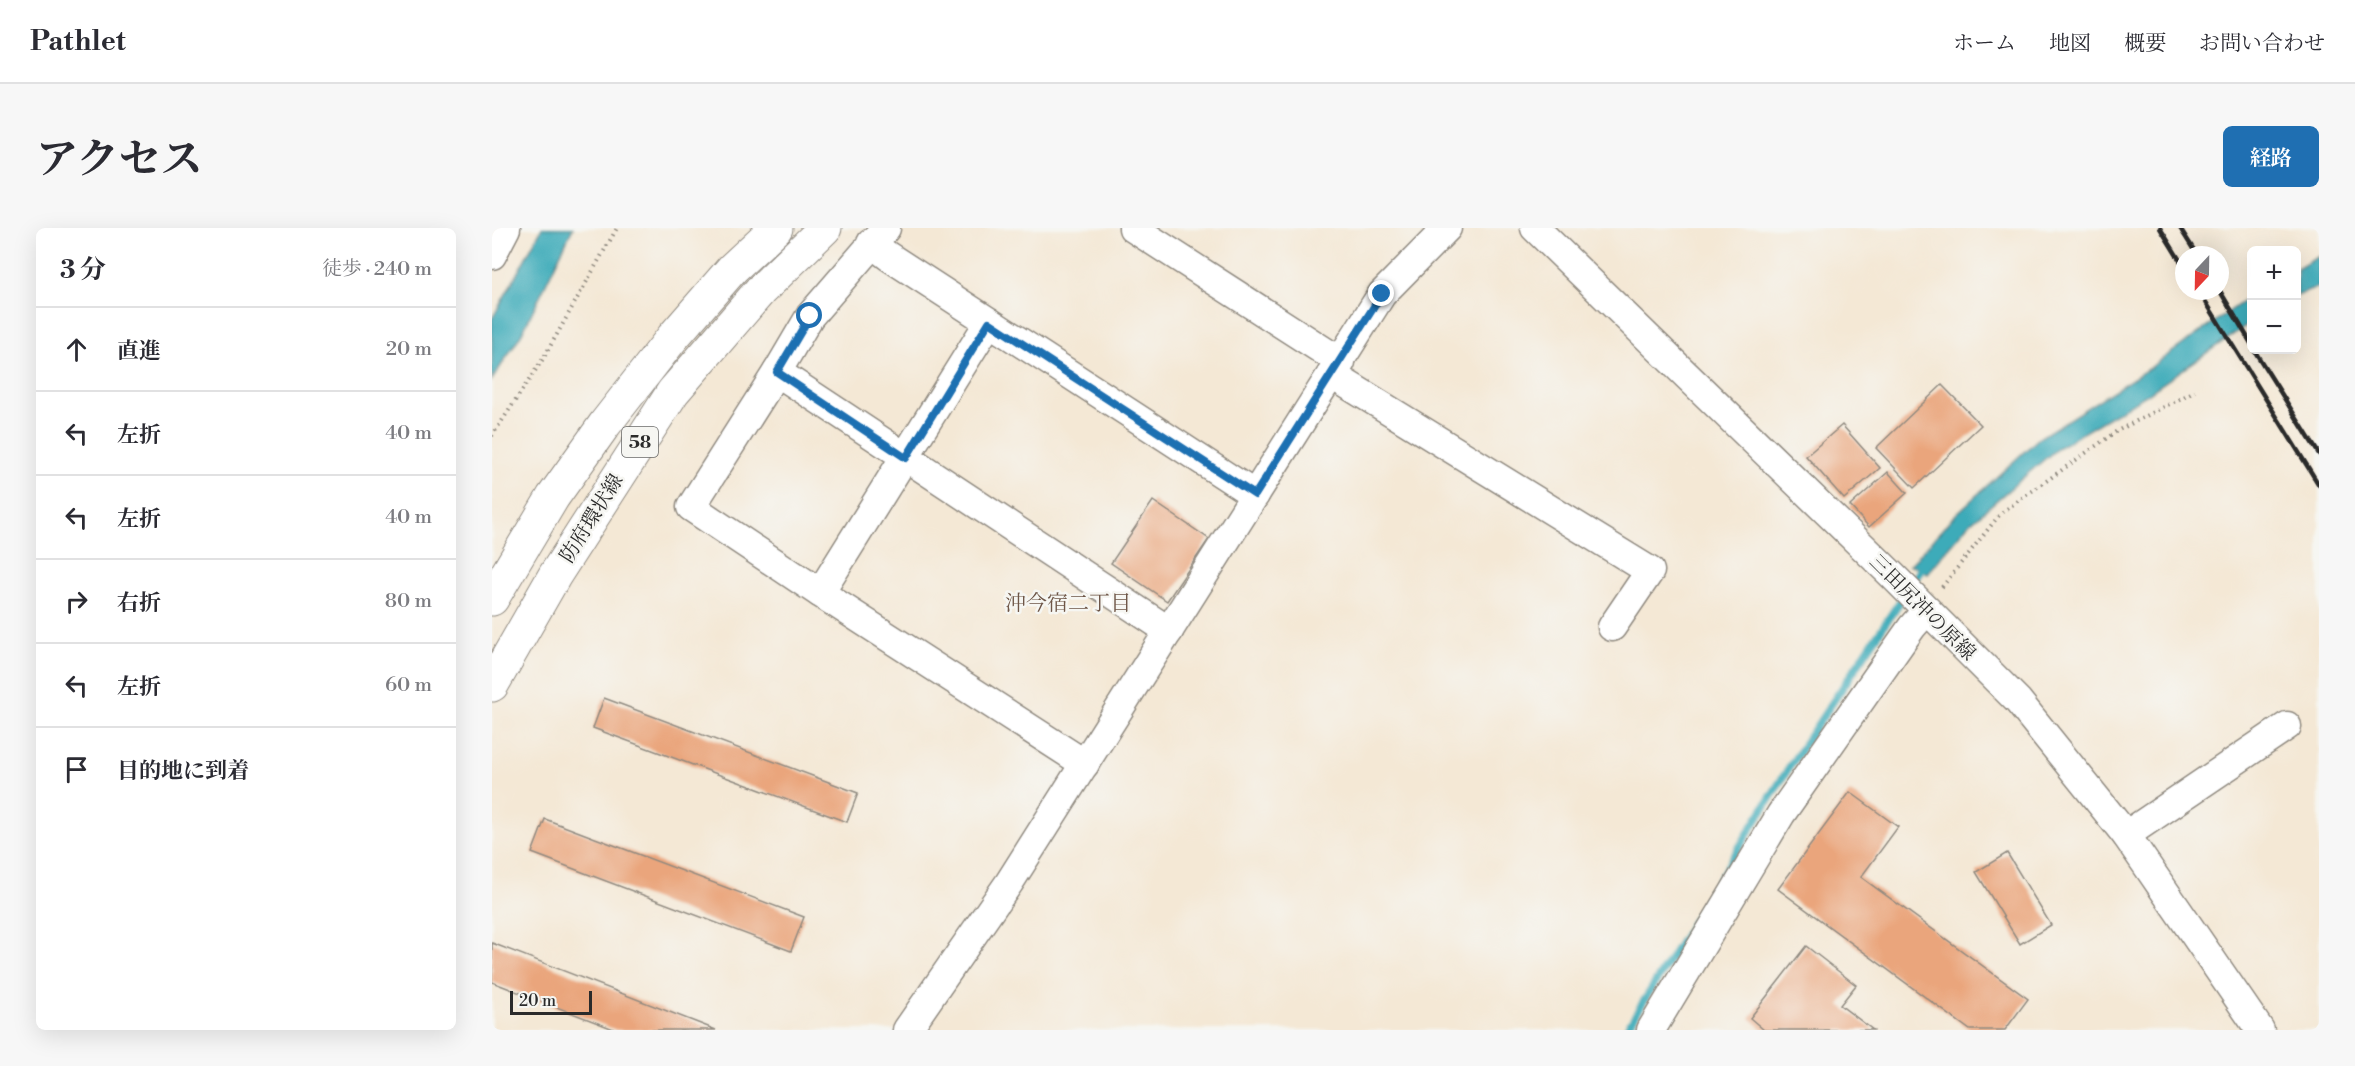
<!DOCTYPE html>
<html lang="ja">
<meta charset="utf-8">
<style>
:root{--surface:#fff;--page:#f7f7f7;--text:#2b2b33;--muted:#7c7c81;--line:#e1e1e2;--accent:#1f6fb2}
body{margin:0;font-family:"Libre Bodoni","Noto Serif JP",serif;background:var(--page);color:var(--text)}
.controls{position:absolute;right:18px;top:18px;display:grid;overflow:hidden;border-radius:9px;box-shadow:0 6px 24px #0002}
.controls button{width:54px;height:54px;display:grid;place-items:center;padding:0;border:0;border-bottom:2px solid var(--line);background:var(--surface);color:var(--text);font:30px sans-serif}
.compass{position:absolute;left:1683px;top:18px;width:54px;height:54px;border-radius:50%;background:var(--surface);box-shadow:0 6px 24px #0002;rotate:202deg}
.scale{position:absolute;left:18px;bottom:15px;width:82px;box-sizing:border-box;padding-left:6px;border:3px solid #2b2b2b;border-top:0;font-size:16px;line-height:21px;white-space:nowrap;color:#2b2b2b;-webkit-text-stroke:4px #f6f6f2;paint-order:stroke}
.stop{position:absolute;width:18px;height:18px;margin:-14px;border:4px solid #1f6fb2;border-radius:50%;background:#fff}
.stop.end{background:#1f6fb2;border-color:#fff;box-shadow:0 2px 6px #0008}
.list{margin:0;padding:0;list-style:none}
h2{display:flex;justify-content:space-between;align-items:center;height:78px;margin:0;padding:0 24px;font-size:26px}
h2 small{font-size:20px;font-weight:400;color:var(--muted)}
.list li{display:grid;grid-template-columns:39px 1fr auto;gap:18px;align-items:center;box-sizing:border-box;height:84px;padding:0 24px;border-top:2px solid var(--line)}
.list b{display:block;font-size:22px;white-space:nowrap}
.list em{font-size:20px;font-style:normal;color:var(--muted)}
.icon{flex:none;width:33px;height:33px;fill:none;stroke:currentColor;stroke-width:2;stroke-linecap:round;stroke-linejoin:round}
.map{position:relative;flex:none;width:1827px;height:802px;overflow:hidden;border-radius:9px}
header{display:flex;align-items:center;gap:36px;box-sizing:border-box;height:84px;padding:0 30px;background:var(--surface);border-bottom:2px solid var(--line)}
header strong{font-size:28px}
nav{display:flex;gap:33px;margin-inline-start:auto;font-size:21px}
.intro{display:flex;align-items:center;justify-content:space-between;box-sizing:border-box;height:144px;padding:0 36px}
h1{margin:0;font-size:42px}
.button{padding:15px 27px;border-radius:9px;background:var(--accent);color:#fff;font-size:21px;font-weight:700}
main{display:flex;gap:36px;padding:0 36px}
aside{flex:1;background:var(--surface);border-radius:9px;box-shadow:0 6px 24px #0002}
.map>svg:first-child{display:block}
</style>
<header>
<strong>Pathlet</strong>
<nav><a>ホーム</a><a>地図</a><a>概要</a><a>お問い合わせ</a></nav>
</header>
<div class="intro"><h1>アクセス</h1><a class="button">経路</a></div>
<main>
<aside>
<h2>3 分<small>徒歩 · 240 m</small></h2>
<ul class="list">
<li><svg class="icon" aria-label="ahead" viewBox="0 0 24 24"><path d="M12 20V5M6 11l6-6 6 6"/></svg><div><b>直進</b></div><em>20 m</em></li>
<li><svg class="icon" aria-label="left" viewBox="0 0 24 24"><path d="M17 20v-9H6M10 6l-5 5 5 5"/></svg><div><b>左折</b></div><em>40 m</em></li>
<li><svg class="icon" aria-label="left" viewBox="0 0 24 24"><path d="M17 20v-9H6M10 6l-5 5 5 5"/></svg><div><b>左折</b></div><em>40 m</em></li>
<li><svg class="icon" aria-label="right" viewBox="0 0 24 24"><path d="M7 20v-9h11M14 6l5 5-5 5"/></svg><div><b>右折</b></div><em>80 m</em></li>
<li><svg class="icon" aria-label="left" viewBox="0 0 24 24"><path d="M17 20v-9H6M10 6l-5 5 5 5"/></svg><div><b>左折</b></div><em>60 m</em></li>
<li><svg class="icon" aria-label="arrive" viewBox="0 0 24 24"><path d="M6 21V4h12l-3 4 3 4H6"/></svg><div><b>目的地に到着</b></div></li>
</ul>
</aside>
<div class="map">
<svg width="1827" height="802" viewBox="0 0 1827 802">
<rect width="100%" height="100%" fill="#f6f6f2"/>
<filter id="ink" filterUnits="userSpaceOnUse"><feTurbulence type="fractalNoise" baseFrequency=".0167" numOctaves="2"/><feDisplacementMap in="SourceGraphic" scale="12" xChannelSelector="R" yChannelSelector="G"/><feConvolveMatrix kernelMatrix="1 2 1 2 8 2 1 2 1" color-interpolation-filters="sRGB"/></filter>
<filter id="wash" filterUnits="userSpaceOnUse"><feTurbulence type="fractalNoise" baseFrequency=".008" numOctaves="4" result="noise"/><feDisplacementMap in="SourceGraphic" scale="24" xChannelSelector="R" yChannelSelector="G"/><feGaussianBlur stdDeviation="1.35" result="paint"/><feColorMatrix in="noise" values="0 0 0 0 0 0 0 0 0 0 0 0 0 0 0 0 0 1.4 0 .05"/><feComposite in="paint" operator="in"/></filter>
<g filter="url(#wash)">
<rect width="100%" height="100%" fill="#f4e8d5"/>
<g fill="#3cabb9" stroke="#346b72" stroke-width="1.5">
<path d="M50,0H81L30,105L0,152V91Z"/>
<path d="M1827,28V59L1805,68V41Z"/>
<path d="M1759,68V94L1654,167L1567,219L1478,295L1435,346L1429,340L1418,337L1461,289L1547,210L1659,139Z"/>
</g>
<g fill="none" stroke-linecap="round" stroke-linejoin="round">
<path stroke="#3cabb9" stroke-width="8" d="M1134,802L1298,538L1435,333"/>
</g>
<g id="blocks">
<g fill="#eaa57b">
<path d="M1450,157L1489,197L1422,260L1384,220Z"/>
<path d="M1350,197L1388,240L1352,271L1314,228Z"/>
<path d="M1396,244L1415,265L1377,299L1358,278Z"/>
<path d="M661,273L717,311L675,373L619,335Z"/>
<path d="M112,470L366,565L355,594L101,500Z"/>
<path d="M1358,564L1406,599L1369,649L1536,771L1513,802H1478L1286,661Z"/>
<path d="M53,591L312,689L299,723L40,625Z"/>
<path d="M1515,625L1559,697L1528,716L1484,644Z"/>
<path d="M0,715L224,802H124L0,754Z"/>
<path d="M1314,718L1364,757L1348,777L1381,802H1272L1258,790Z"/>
</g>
</g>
</g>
<g filter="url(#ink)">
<use href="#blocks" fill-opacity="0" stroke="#908a80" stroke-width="1.5"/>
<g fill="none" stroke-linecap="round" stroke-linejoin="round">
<g stroke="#908a80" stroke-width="31">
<g id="minor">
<path d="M394,0L318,88L285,144L199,279L328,365L593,536"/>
<path d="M641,0L849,134"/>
<path d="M1043,0L1401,348L1526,473L1634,607L1768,802"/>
<path d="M379,15L396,28L763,267"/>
<path d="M0,27L14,0"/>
<path d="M285,144L677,403"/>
<path d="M840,147L1158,343L1120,399"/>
<path d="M328,365L497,94"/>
<path d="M1634,607L1795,498"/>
<path d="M415,802L517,655L890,66L955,0"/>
<path d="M1159,802L1289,586L1420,399L1435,382"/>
</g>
</g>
<g stroke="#908a80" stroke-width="35">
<g id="primary">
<path d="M0,371L61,269L113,196L181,109L241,40L284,0"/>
<path d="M0,457L63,347L181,164L268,63L333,0"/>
</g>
</g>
<g stroke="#908a80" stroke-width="4" stroke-dasharray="1.5 4.5" stroke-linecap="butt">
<path d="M0,208L51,131L125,0"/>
<path d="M1450,359L1509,285L1625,203L1703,163"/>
</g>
<use href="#minor" stroke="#fff" stroke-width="28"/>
<use href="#primary" stroke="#fff" stroke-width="33"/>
<g stroke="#2b2b2b" stroke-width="4.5">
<path d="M1668,0L1692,39"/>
<path d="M1688,0L1705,27"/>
<path d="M1707,63L1827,257"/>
<path d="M1728,63L1760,117"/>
<path d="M1762,122L1827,226"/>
</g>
</g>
</g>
<g fill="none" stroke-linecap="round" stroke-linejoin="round" filter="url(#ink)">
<path stroke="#1f6fb2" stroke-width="8" d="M318,88L285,144L414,230L497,94L763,267L890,66"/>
</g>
<g text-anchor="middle" stroke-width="5" stroke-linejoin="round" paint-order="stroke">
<rect fill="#f6f6f2" stroke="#686867" stroke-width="1.5" x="130" y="199" width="36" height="30" rx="4.5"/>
<g font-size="18" font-weight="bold" fill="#2b2b2b">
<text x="148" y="220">58</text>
</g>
<g font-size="20" fill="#2b2b2b" stroke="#f6f6f2">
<text transform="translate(99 290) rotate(-58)" y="7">防府環状線</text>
<text transform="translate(1431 379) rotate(45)" y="7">三田尻沖の原線</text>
</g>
<g font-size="21" fill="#6e5647" stroke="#f6f6f2">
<text x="576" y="382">沖今宿二丁目</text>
</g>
</g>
</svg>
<div class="controls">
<button>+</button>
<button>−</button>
</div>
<svg class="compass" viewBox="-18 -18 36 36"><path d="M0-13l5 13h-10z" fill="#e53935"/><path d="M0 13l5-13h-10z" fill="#7c7c81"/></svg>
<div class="scale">20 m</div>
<div class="stop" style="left:318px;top:88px"></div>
<div class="stop end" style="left:890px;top:66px"></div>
</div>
</main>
